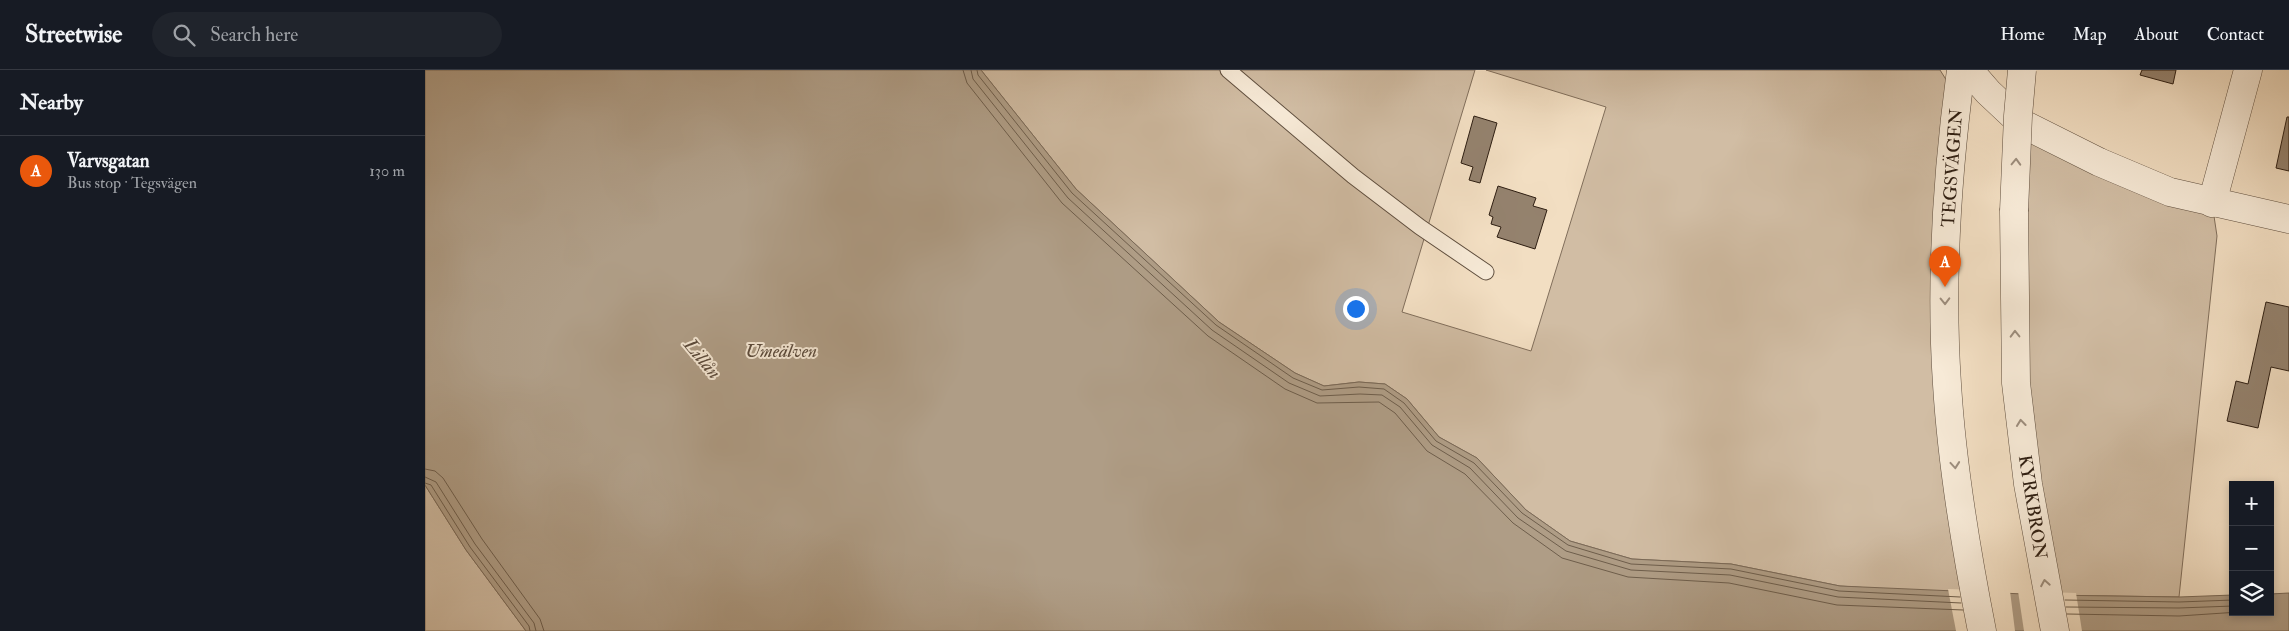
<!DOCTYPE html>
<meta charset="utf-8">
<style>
:root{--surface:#171b24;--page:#20242c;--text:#f1f3f6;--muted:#9ea1a6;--line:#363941;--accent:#ea580c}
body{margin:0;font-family:"IM FELL Double Pica",serif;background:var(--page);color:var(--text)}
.controls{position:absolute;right:15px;bottom:15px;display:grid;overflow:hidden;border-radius:0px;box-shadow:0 2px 8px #0003}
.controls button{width:45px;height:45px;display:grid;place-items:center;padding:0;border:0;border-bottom:1px solid var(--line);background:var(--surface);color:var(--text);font:25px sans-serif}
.you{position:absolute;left:930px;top:238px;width:18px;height:18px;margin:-12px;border:4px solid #fff;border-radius:50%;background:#1a73e8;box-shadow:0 0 0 8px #1a73e833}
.badge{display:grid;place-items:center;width:32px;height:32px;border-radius:50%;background:var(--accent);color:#fff;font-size:16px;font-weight:700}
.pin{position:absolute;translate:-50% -41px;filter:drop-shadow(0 1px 2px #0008)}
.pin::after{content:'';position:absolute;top:26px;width:18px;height:15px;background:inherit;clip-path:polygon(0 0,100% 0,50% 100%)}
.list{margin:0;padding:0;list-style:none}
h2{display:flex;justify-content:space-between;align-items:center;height:65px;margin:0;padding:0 20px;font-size:21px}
h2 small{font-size:16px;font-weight:400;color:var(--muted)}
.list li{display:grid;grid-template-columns:32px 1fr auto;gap:15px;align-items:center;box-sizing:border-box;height:70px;padding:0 20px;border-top:1px solid var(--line)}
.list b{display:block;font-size:19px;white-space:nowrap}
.list p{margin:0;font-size:16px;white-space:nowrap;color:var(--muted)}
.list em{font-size:16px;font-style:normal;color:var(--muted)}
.icon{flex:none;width:28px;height:28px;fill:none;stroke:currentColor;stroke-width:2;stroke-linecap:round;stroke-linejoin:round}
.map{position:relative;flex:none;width:1864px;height:561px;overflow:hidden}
header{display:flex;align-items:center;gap:30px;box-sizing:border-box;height:70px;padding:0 25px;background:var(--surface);border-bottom:1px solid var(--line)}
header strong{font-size:24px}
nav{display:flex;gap:28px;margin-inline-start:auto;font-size:18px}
.search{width:350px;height:45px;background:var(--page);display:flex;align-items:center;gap:12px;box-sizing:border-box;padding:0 18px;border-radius:28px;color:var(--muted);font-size:19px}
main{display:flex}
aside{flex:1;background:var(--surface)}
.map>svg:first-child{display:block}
</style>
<header>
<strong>Streetwise</strong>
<div class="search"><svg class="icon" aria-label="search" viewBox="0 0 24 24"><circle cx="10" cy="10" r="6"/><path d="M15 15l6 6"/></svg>Search here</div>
<nav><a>Home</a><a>Map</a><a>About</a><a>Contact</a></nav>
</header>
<main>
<aside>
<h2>Nearby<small></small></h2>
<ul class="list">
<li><span class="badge">A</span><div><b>Varvsgatan</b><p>Bus stop · Tegsvägen</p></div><em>130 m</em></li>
</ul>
</aside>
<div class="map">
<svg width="1864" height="561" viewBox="0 0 1864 561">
<rect width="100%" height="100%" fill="#f2dec2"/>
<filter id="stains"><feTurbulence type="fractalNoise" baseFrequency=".004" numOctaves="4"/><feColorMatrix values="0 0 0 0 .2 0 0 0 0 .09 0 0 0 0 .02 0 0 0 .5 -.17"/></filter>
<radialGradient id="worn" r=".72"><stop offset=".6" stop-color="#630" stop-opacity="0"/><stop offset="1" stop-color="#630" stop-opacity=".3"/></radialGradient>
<g fill="#d1bda4" stroke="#806e5b">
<path d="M556,0H1050L977,242L1106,281L1181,37L1061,0H1515L1532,27L1522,130L1549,522H1506L1415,516L1306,494L1207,489L1145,471L1101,440L1052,388L1014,367L982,329L960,314L934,312L899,316L870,303L794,252L651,119Z"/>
<path d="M1593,46L1787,133L1792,166L1754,527L1622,525L1591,313Z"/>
<path d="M0,415L41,480L101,561H0Z"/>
</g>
<path fill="#af9d86" stroke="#7b6a58" d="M0,0H556L651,119L794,252L870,303L899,316L934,312L960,314L982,329L1014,367L1052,388L1101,440L1145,471L1207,489L1306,494L1415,516L1622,525L1754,527L1808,525V542H1845V524L1864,523V561H101L41,480L0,415Z"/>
<g fill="#f2dec2">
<path d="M1523,519L1585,521L1590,561H1531Z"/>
<path d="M1593,521L1651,523L1657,561H1599Z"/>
</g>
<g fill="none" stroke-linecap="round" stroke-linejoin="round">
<g stroke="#6e5e4c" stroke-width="1">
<path d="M538,0L542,13L637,133L783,266L860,319L892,333L954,332L970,343L1002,381L1040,404L1088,453L1137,488L1203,507L1304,513L1412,535L1538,540"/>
<path d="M546,0L548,9L643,128L787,260L864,313L895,326L935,324L957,325L975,337L1007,375L1045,398L1093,448L1141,481L1206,500L1305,505L1413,527L1536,533"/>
<path d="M552,0L553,5L647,123L791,255L868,308L897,320L934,317L959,319L979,333L1011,371L1049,393L1097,443L1143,475L1206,494L1306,499L1414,521L1535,527"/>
<path d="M0,399L10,401L18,408L57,469L115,549L119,561"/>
<path d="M0,407L11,412L50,474L109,553L111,561"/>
<path d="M0,413L6,415L45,477L104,556L105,561"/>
<path d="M1640,530L1754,532L1808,530"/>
<path d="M1641,537L1754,538L1808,536"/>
<path d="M1642,544L1754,546L1814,542"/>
</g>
</g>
<g fill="#94826e" stroke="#2e1e12">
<path d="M1717,0H1751L1748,14L1715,5Z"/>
<path d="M1049,46L1072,53L1055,113L1044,110L1048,97L1036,93Z"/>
<path d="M1862,47H1864V101L1851,98Z"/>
<path d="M1073,116L1111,128L1108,136L1122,140L1110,179L1072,167L1076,157L1066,154L1068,147L1064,145Z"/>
<path d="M1841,232L1864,237V301L1846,297L1833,358L1802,351L1811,311L1823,314Z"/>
</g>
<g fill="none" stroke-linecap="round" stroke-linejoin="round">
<g stroke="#5f4e3e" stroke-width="17">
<path id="service" d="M803,0L928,106L995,157L1061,202"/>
</g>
<g stroke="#5f4e3e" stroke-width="29">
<g id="minor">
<path d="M1544,0L1563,22L1596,53L1674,92L1745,122L1864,149"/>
<path d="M1787,133L1823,0"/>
</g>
</g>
<g stroke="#5f4e3e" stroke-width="29">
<g id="tertiary">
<path d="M1536,0C1522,104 1515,209 1522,314C1527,396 1541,480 1557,561"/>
<path d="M1589,141L1591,313L1603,414L1630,561"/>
</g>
</g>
<use href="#service" stroke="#f7ead7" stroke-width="15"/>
<use href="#minor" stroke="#f7ead7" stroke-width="28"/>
<use href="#tertiary" stroke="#f7ead7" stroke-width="28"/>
<g stroke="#5f4e3e" stroke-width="29" stroke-linecap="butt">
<path id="tertiary-bridge" d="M1589,141L1593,46L1597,0"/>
</g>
<use href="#tertiary-bridge" stroke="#f7ead7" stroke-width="28"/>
</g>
<defs><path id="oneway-chevron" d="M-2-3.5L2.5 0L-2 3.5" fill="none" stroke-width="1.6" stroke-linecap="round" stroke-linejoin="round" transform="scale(1.25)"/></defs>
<g stroke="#9d8e7e">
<use href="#oneway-chevron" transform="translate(1591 92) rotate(-88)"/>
<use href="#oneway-chevron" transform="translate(1520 231) rotate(89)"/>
<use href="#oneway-chevron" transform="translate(1590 264) rotate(-91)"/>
<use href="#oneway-chevron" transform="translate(1596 353) rotate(-96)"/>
<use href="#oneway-chevron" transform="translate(1530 395) rotate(85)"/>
<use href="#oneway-chevron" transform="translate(1620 513) rotate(-100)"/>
</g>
<g text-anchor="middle" stroke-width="4" stroke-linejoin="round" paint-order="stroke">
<g font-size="18" fill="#2e1e12" stroke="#f7ead7">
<text transform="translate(1527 98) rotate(-86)" y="6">TEGSVÄGEN</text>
<text transform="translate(1608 437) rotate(81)" y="6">KYRKBRON</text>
</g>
<g font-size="19" font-style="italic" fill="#5b4a3b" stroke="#f7ead7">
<text x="356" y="287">Umeälven</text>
<text transform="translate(278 288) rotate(50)" y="7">Lillån</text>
</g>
</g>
<rect width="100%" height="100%" filter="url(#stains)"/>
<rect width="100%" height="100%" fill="url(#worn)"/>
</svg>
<div class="controls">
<button>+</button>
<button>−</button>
<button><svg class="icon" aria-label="layers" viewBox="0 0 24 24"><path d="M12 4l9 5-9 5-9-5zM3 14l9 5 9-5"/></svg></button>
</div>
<div class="you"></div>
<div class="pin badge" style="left:1520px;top:217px">A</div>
</div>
</main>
